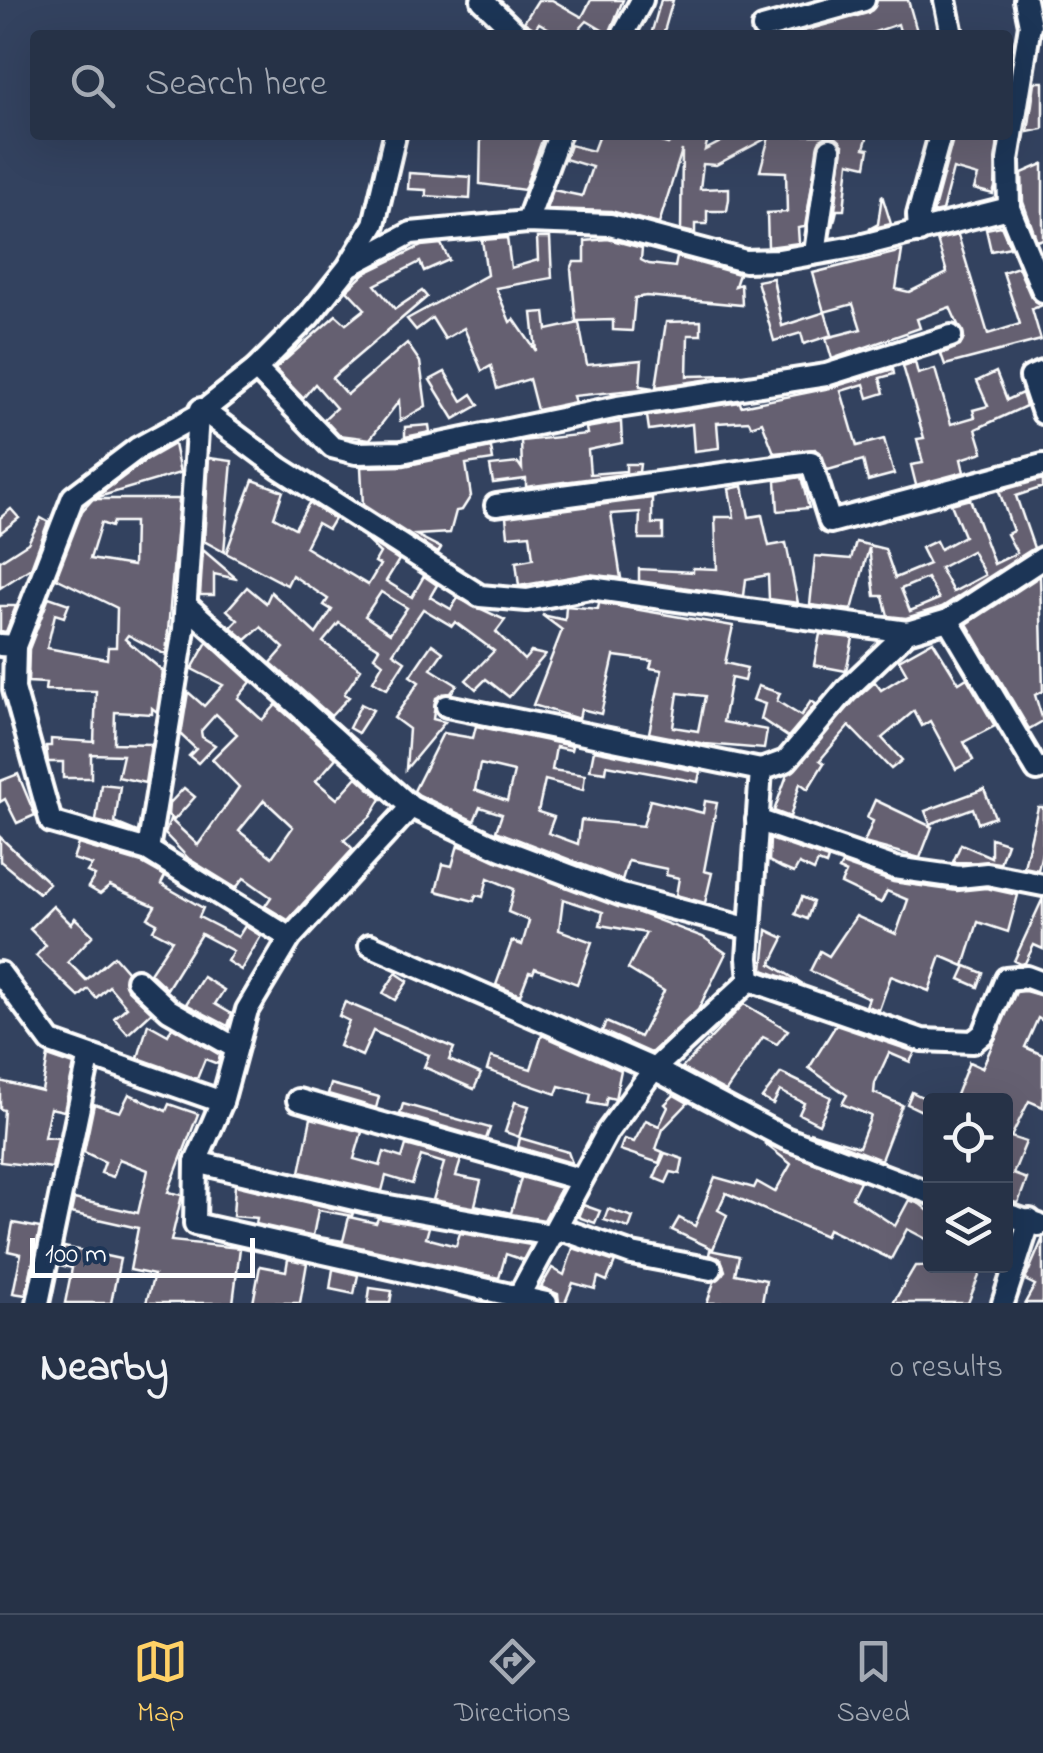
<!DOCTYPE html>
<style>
:root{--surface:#263247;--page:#2e3a4e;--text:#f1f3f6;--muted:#a4aab4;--line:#424d60;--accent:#ffd166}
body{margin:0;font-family:"Indie Flower",sans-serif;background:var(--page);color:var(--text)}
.controls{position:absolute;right:30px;bottom:30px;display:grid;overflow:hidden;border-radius:10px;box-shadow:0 10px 40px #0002}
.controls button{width:90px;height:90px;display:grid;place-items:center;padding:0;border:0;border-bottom:2px solid var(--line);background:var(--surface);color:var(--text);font:50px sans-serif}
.scale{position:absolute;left:30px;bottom:25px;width:225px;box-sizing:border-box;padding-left:10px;border:5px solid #fff;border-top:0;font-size:28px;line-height:35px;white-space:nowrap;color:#fff;-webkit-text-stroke:8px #1d3557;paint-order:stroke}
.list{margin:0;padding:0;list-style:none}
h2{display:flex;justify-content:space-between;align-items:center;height:130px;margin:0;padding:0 40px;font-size:42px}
h2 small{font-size:32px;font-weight:400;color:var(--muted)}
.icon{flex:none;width:55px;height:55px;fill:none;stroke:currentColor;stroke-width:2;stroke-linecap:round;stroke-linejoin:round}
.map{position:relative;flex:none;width:1043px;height:1303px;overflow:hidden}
.search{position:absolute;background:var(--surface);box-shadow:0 10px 40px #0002;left:30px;right:30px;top:30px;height:110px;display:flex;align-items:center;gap:25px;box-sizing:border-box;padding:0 35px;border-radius:10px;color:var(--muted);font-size:38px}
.sheet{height:310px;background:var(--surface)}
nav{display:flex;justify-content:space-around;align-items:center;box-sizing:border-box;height:140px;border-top:2px solid var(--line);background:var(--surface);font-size:28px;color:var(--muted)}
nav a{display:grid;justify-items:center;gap:5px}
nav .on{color:var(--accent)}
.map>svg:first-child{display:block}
</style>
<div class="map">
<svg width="1043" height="1303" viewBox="0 0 1043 1303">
<rect width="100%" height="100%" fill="#33425f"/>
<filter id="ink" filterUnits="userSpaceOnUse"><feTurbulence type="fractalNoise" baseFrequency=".01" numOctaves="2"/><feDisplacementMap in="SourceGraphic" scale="20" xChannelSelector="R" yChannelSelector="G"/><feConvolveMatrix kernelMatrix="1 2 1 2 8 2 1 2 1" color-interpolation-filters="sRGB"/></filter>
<g filter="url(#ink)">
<g fill="#656171" stroke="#fff" stroke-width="2.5" fill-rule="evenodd">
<path d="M538,0H552L582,17L591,0H623L609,34L587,21L574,35H560L539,23L535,29L524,22Z"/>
<path d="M661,0H673L663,35H651Z"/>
<path d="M877,0H908L918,35H901L898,24L866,35H789L868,13Z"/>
<path d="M1035,82H1043V129L1028,132Z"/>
<path d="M481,135H544L524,190L480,184Z"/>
<path d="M599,135H637L668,144L677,135H709L705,150L734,135H868L864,148L869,149L866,166L849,162L844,210H837L833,227L843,145L833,136L820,140L805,227L798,228L799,243L768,247L767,213L787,212L786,172L760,171L769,137L716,165L703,164L700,189L729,188V199L727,211H707V224H695V233L681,230L682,150L659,224L611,211L546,209L553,190L582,196L592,167L565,159L570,145L593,151Z"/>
<path d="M954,135L998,138L995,187L993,194L974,189L978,176L953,169L942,211L933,213Z"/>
<path d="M1043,164V239L1037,241L1023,202L1022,173Z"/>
<path d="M409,173L471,177L470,199L426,196V190L408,189Z"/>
<path d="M882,195L891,224L869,229L878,224Z"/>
<path d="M1001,226L1010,247L991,251L986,229Z"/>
<path d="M958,235L988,334L1020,324L1003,272L1018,267L1031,297L1043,305L1032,309L1041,340L945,365L941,354L960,346L964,338L950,307L917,319L920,328L832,359L826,338L861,329L853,304L824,312L813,273L902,251L896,289L909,292L947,273L937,240Z"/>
<path d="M507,238L511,268L538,260L537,238H550L552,278L496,288L510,322L514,319L536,351L532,313L545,312L547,330L579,323L587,365L642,360L640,386L653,388L573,396L575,402L537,410L529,379L497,389L491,366L482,371L464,328L445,339L432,318L416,330L407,319L487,275L482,240Z"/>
<path d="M608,239L642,248L641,260L649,264L675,267L677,257L739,274L735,286L741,284L742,305L646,296L635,298L632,331L613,330V320L576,321L571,269L574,262H585V241Z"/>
<path d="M441,244L449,260L424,271L420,262L375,285L395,309L422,291L427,297L332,378L347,395L407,343L420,362L426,406L400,421L399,401L370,439L339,435L324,419L336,408L315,384L303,398L275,369L336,315L346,324L365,309L347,290L365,273L421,246Z"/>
<path d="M773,278L782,326L825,312L832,335L804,344L801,333L774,341L757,281Z"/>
<path d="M701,321V335H688L687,376L738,375L656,387L666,322Z"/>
<path d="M915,362L918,374L935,369L951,424L975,417L973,410L988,406L977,381L996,372L1007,400L1022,393L1026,406L976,429L983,452L961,459L964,472L916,485L911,465L923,463L917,439L924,438L903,366Z"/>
<path d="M893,369L894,374L880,378L884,393L868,398L864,384L841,391L857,446L884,439L894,474L868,481L863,460L828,470L815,449L774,453L762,422L751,426L749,421L717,423L719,448L694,451L692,424L649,430L647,416L740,402L741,406L830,388Z"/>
<path d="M445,372L462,401L472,394L479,405L454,419L430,380Z"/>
<path d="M621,422L622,443L588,450L590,474L626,471V464H640L639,472L526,487V479L493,483L490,466L518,463L522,469L521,441L587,434L586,428Z"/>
<path d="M429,425L430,432L405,437V427Z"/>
<path d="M174,444L180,473L95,498L146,460Z"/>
<path d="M491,448L493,460L466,464L471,496L462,510L456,511L450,533L416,535L441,548L438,553L363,505L361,467L404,466Z"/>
<path d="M209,458L232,461L224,552L204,541Z"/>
<path d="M801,477L809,508L778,511L776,481Z"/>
<path d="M1043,479V487L1016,496L1034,548L942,607L906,618L888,616L883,596H875L869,548L852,610L810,605L815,556L851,559L856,542L885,549L895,578L929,564L921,548L936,541L940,549L964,536L951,504L970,499L994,564L1017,553L1007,534L1013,531L999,491ZM972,551L985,575L953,592L940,568ZM927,578L939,599L910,611L901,589Z"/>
<path d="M253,480L283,491L274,517L295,528L309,503L334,519L328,529L317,523L305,547L368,585L380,565L375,562L380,553L364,538L399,560L386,581L412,597L424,576L437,585L430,597L451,609L458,598L505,620L496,632L524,660L531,652L545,655L509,697L486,679L476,689L466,680L494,651L455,622L452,626L423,609L393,653L405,661L387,689L373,681L383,663L374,656L379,648L339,623L323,642L361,669L344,694L349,697L331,716L271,663L284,648L261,627L246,640L231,627L238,620L227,610L247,587L266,603L271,592L316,634L332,610L324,605L328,599L292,575L287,585L226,553ZM381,592L407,608L390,633L365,616Z"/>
<path d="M743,486L749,517L762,515L769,546L786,543L798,603L769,599L768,575L746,579L744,596L639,581V569L693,572V568L717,569L715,517H734L729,489Z"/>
<path d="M652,498V524H663V539H639L640,512L611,514L621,578L588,574L519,586L516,562L533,559L530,534L508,536L506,517Z"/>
<path d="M93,499H179L166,655L128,635L125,639L163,671L157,712L152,708V714L115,712L114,743L151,744L145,783L118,777L123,755L91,754V778H63V762H48L46,746H51V739L94,742L96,691L45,690L46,683L28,682L29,649L49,597L69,604L64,617L55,614L47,648L107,659L108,647H116L117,608L56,578L82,511ZM113,522H134L133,566L90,559L101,523L111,527Z"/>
<path d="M11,509L19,518L0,533V518Z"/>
<path d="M41,518L48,522L31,568L0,588V561L28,543Z"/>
<path d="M203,550L237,579L214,574V595H200Z"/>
<path d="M1040,576L1043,691L1035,695L1043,721L1029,729L967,624Z"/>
<path d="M599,603L733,626L725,663L747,668L744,681L731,678L723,722L767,730L764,749L705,744L649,733L662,670L650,668L652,661L614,656L601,714L581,709L579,719L533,705L562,630L542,615L565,620L566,606L598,609ZM678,693L705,696L698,731L673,727Z"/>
<path d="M0,606H16L6,632L0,631Z"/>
<path d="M820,634L853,638L846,671L814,665Z"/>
<path d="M933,641L959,683L967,678L995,726L964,742L973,760L956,769L930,721L922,726L914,711L882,738L902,760L891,769L849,726L820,760L824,763L808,789L800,783L790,817L774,811L787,775L856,699L875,682L881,690L907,674L899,660Z"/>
<path d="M207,642L251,682L238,698L262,720L276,705L336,758L316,781L337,799L357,777L381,799L371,816L344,840L353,849L288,920L265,906L271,897L244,878L236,888L189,859L165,834L170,819L198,845L239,787L212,759L237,734L216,714L201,731L202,737L215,745L198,763L189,756L196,749L181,735L188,692L204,706L223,685L192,669ZM264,800L293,827L272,857L239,831Z"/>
<path d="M432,644L443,652L431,669L457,685L451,693L436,698L433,719L445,722L406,769L409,729L394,718L419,682L410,676Z"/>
<path d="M758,686L780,693L777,701L801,716L811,701L816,704L788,737L761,719L765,704L753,700Z"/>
<path d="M361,704L373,710L358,733L349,728Z"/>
<path d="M476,726L572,746L571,750L556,747L552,770L585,775L583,790L545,780L538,812L554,817L548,833L578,844L581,820L643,826L650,800L703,813L705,801L717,803L704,871L712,873L705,903L676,895L679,878L666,875L667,869L628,861L622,880L496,831L502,814L480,807L474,821L419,795L414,791L443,733L473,738ZM480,764L514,772L507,801L475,790Z"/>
<path d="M594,750L700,772L698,782L607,765L606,772L590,770Z"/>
<path d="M18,774L35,815L17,823L5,799L0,802V781Z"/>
<path d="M101,784L120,786L115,823L137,832L96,821Z"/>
<path d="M184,788L195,797L174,820L168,815L169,804Z"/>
<path d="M984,789L995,817L978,823L973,808L930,824L925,811Z"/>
<path d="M875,800L932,827L920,858L864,843L873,821L867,818Z"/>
<path d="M1038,807H1043V848L1038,870L1024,867Z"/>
<path d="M0,837L49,883L39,893L0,861Z"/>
<path d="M991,838L1007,843L1000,863L953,862L961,844L991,857Z"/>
<path d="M770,839L828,859L826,865L818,862L814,871L799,864L794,873L782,868L769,861Z"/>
<path d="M78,844L142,863L165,876L161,884L203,908L199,917L238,937L245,926L261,936L241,970L227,961L233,951L201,934L167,989L150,973L172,940L153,930L157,923L148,918L155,906L110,886L100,894L88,887L95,876L87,872L92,865L73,859Z"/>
<path d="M458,845L703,937L726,953L698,1010L651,1053L602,1031L606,1022L640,1037L664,991L628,969L646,933L600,925L603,912L563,899L559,930L592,942L577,984L535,968L533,973L529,972L520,995L496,985L512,941L522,945L529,921L508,912L514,889L488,878L483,897L476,895L474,901L436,891L443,864L452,866Z"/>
<path d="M842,864L893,882L957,891L986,888L1018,895L1008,932L978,922L964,966L941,956L929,991L891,976L879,1010L866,1006L869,998L810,971L820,951L829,956L856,916L896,934L908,900L887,891L881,903L841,884L846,873L839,870Z"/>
<path d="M802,897L813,902L807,919L795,914Z"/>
<path d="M1043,898V949L1034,945L1025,963L1020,964L1014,961Z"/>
<path d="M53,906L71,924L75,918L93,935L68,962L86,980L114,956L127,971V989L152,1012L128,1034L114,1018L127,1007L109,986L96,998L88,989L79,997L36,956L46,945L30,929Z"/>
<path d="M767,930L784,938L771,964L803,984L763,970Z"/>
<path d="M966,966L983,973L978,987L960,979Z"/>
<path d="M396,973L408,981L395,1000L383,993Z"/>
<path d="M203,977L224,990L215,1004L232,1014L228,1026L186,1004Z"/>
<path d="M1025,991L1043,996V1021L1038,1018L1025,1047L1043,1055V1107L1029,1101L1011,1137L1026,1142L1013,1174L1027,1179L1018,1203L1006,1201V1100H954L969,1062L982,1068L1016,992Z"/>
<path d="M345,1002L454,1048L449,1060L481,1074L474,1089L424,1067L429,1055L373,1031L362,1056L339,1046L349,1021L339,1016Z"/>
<path d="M744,1004L788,1030L777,1044L763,1037L726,1091L682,1068Z"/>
<path d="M148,1024L168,1035L172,1027L220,1055L218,1064L205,1059L197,1079L138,1058Z"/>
<path d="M836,1025L915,1052L910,1062L889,1053L875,1083L874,1093L902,1105L881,1160L809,1132L859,1147L871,1116L842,1104L847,1095L809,1068Z"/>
<path d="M542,1035L621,1070L615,1099L607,1097L605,1106L589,1103L591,1094L559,1086L556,1094L487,1070L491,1057L531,1069Z"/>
<path d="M48,1056L74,1065L64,1111L50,1108L44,1137L58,1138L52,1168L0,1162L4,1110L0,1109V1081L42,1091Z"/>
<path d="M781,1073L831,1097L819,1124L799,1114L804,1103L780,1091L773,1104L762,1098Z"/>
<path d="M331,1084L379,1097L376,1108L328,1094Z"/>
<path d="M912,1092L930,1101V1115L907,1104Z"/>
<path d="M129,1094L166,1111L169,1104L198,1114L168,1192L182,1195L171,1241L240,1248L233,1303H146L154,1275L130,1270L138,1228L71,1213L74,1199L138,1213L148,1170L119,1159L113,1177L101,1173L105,1162L84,1152L94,1104L120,1112Z"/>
<path d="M674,1095L688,1103L663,1129L656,1149L663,1152L659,1163L620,1150L624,1139L634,1142L646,1120L659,1126L668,1107L665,1104Z"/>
<path d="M515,1102L529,1106L519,1137L505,1132Z"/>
<path d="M403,1104L490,1128L486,1139L400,1114Z"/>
<path d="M311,1118L362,1132L354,1159L380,1166L384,1152L402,1158L406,1145L461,1160L456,1176L481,1181L475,1205L511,1213L521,1178L510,1174L561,1188L544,1220L433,1200L444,1163L421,1156L412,1184L386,1176L382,1191L300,1172Z"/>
<path d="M520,1138L568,1152L572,1163L518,1147Z"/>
<path d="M764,1143L860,1181L852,1197L895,1226L909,1200L920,1204L930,1212V1241L907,1229L891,1259L828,1229L825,1236L726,1193L718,1210L727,1215L713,1249L672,1230L679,1218L695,1226L715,1177L754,1188L757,1182L775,1192L791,1164Z"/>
<path d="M665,1153L683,1159L680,1174L671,1172L666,1183L654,1178Z"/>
<path d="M235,1185L353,1213L352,1216L318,1210L313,1236L343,1241L349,1217L376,1223L378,1218L429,1227L426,1238L456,1246L460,1233L531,1245L523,1260L506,1254L499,1278L256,1224L257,1218L233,1216Z"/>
<path d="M583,1205L600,1211L595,1223L578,1217Z"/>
<path d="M608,1209L633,1217L629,1228L604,1220Z"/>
<path d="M13,1223L40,1228L26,1295L13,1293L21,1254L8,1251Z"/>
<path d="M1043,1238V1303H1025L1035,1285L1025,1280Z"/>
<path d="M64,1247L120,1259L111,1303H65L72,1268L60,1265Z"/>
<path d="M573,1248L615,1262L607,1281L598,1277L595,1289L573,1283L565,1303H559L558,1294L541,1287L552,1268L564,1275Z"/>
<path d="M710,1250L739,1256L735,1274L766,1280L762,1303H707L714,1282L725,1271L721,1259L709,1255Z"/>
<path d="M288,1259L307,1263L300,1303H253L260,1266L286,1271Z"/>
<path d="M915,1266H983L968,1303H893Z"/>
<path d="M333,1269L358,1275L354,1294L330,1289Z"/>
<path d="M370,1288L392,1291L390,1303H368Z"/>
</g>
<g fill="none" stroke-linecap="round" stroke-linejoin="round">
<g stroke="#fff" stroke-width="28">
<g id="minor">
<path d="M482,0L518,35"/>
<path d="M945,0L952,35"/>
<path d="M763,28L864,0"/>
<path d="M623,35L642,0"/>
<path d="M1009,208L1043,291"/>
<path d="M527,222L559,135"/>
<path d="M919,232L918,215L940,135"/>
<path d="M815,253L830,149"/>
<path d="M350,264L374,224L395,135"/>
<path d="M256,369L332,447L356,453L402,452L618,407L826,375L951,336"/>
<path d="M1043,372L1031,377L1043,413"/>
<path d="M201,409L280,468L480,596L527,600L590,588L907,632"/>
<path d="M496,505L811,462L830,522L1043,465"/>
<path d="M186,605L411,807L501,849L622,895L750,929"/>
<path d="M948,620L1037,770L1043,768"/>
<path d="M0,645L15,646L14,689L51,822L148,850L290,938"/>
<path d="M15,646L73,497L138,448L198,415L256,369L309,316L349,266L411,233L527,222L610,225L745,261L779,260L859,246L1009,208L1008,160L1030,25L1025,0"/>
<path d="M447,706L761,770"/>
<path d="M757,820L895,868L959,877L987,874L1043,885"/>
<path d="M148,850L184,629L198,415"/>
<path d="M370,945L654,1069L785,1138L930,1193"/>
<path d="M0,973L51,1042L222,1102L196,1162L195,1224L546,1303"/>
<path d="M137,980L169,1010L234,1047"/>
<path d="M750,980L922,1040L973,1042L984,1033L1006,979L1027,977L1043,983"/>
<path d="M298,1100L579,1179"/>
<path d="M222,1102L247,1010L290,938L411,807"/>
<path d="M196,1162L367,1202L551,1235L564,1230L632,1254L711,1269"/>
<path d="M1006,1214L1039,1225"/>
<path d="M38,1303L89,1059"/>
<path d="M515,1303L608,1131L654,1069L750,980L748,958L761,770L786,761L846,690L907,632L948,620L1043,558"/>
<path d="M1003,1303L1030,1220"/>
</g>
</g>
<use href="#minor" stroke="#1d3557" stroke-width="20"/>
</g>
</g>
</svg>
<div class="controls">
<button><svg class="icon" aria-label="locate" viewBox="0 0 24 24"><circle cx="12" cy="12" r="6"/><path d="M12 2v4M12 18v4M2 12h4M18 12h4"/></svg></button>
<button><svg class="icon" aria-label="layers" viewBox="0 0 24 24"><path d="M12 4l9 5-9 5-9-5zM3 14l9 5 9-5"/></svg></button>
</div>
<div class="scale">100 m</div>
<div class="search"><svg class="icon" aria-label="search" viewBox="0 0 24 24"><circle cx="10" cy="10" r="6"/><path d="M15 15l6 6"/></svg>Search here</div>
</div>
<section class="sheet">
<h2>Nearby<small>0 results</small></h2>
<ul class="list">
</ul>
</section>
<nav>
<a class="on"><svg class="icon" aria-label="map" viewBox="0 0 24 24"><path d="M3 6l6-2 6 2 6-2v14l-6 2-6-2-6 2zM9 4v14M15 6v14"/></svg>Map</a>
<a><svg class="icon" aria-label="directions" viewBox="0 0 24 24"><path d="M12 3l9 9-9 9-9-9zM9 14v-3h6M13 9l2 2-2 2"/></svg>Directions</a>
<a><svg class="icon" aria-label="saved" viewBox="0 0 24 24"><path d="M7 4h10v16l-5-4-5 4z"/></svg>Saved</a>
</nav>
